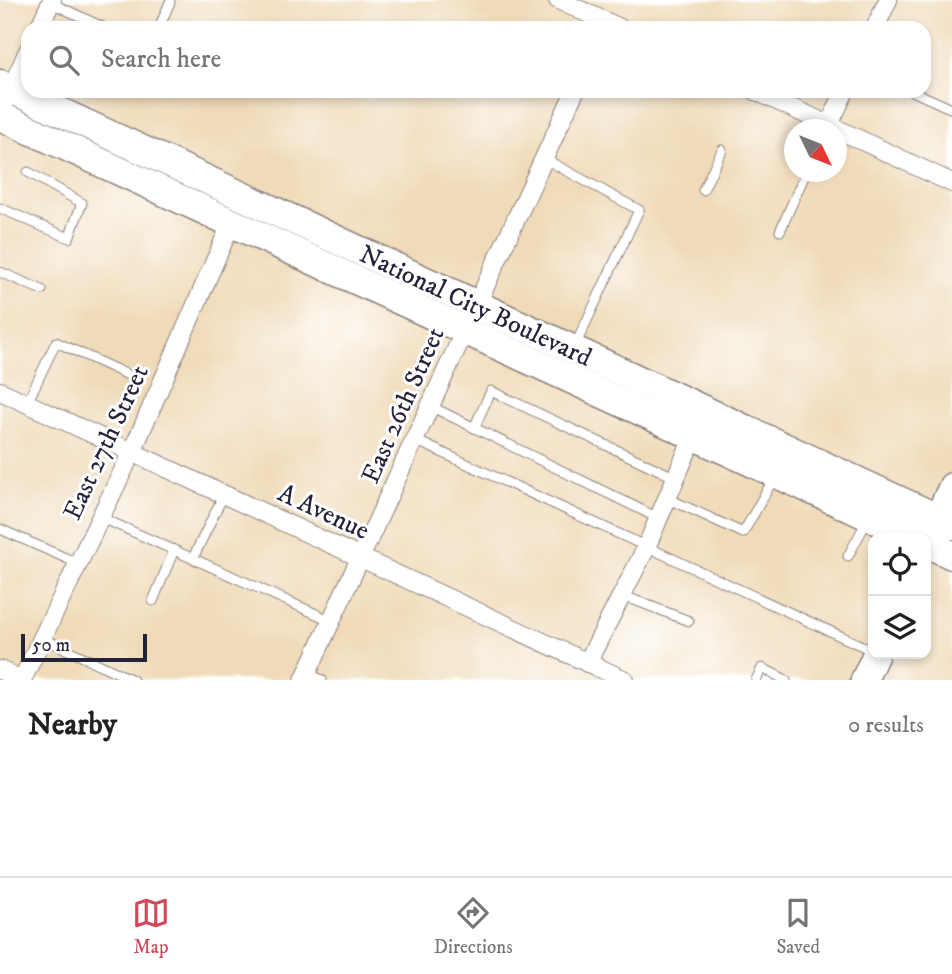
<!DOCTYPE html>
<style>
:root{--surface:#fff;--page:#f2f2f2;--text:#202124;--muted:#757577;--line:#e0e0e0;--accent:#d1495b}
body{margin:0;font-family:"IM FELL DW Pica",serif;background:var(--page);color:var(--text)}
.controls{position:absolute;right:21px;bottom:21px;display:grid;overflow:hidden;border-radius:14px;box-shadow:0 4px 10px #0003}
.controls button{width:63px;height:63px;display:grid;place-items:center;padding:0;border:0;border-bottom:2px solid var(--line);background:var(--surface);color:var(--text);font:35px sans-serif}
.compass{position:absolute;left:784px;top:119px;width:63px;height:63px;border-radius:50%;background:var(--surface);box-shadow:0 4px 10px #0003;rotate:133deg}
.scale{position:absolute;left:21px;bottom:18px;width:126px;box-sizing:border-box;padding-left:7px;border:4px solid #22223b;border-top:0;font-size:19px;line-height:24px;white-space:nowrap;color:#22223b;-webkit-text-stroke:5px #fff;paint-order:stroke}
.list{margin:0;padding:0;list-style:none}
h2{display:flex;justify-content:space-between;align-items:center;height:91px;margin:0;padding:0 28px;font-size:30px}
h2 small{font-size:23px;font-weight:400;color:var(--muted)}
.icon{flex:none;width:38px;height:38px;fill:none;stroke:currentColor;stroke-width:2;stroke-linecap:round;stroke-linejoin:round}
.map{position:relative;flex:none;width:952px;height:680px;overflow:hidden}
.search{position:absolute;background:var(--surface);box-shadow:0 4px 10px #0003;left:21px;right:21px;top:21px;height:77px;display:flex;align-items:center;gap:18px;box-sizing:border-box;padding:0 24px;border-radius:21px;color:var(--muted);font-size:26px}
.sheet{height:196px;background:var(--surface)}
nav{display:flex;justify-content:space-around;align-items:center;box-sizing:border-box;height:98px;border-top:2px solid var(--line);background:var(--surface);font-size:19px;color:var(--muted)}
nav a{display:grid;justify-items:center;gap:4px}
nav .on{color:var(--accent)}
.map>svg:first-child{display:block}
</style>
<div class="map">
<svg width="952" height="680" viewBox="0 0 952 680">
<rect width="100%" height="100%" fill="#fff"/>
<filter id="ink" filterUnits="userSpaceOnUse"><feTurbulence type="fractalNoise" baseFrequency=".0143" numOctaves="2"/><feDisplacementMap in="SourceGraphic" scale="14" xChannelSelector="R" yChannelSelector="G"/><feConvolveMatrix kernelMatrix="1 2 1 2 8 2 1 2 1" color-interpolation-filters="sRGB"/></filter>
<filter id="wash" filterUnits="userSpaceOnUse"><feTurbulence type="fractalNoise" baseFrequency=".00686" numOctaves="4" result="noise"/><feDisplacementMap in="SourceGraphic" scale="28" xChannelSelector="R" yChannelSelector="G"/><feGaussianBlur stdDeviation="1.57" result="paint"/><feColorMatrix in="noise" values="0 0 0 0 0 0 0 0 0 0 0 0 0 0 0 0 0 1.4 0 .05"/><feComposite in="paint" operator="in"/></filter>
<g filter="url(#wash)">
<rect width="100%" height="100%" fill="#f0dbb9"/>
</g>
<g filter="url(#ink)">
<g fill="none" stroke-linecap="round" stroke-linejoin="round">
<g stroke="#897e7a" stroke-width="11">
<g id="service">
<path d="M49,2L105,28"/>
<path d="M159,28L170,2"/>
<path d="M912,91L952,109"/>
<path d="M543,158L639,210L574,348"/>
<path d="M703,190L722,150"/>
<path d="M0,208L69,238L82,203L28,172"/>
<path d="M780,231L806,172"/>
<path d="M0,272L42,290"/>
<path d="M27,403L56,342L128,375"/>
<path d="M430,406L658,518"/>
<path d="M474,428L491,391L676,478"/>
<path d="M415,440L873,651"/>
<path d="M667,498L743,533L774,478"/>
<path d="M100,517L332,621"/>
<path d="M0,529L77,563"/>
<path d="M848,556L867,521"/>
<path d="M193,558L224,494"/>
<path d="M621,595L689,621"/>
<path d="M153,601L174,550"/>
<path d="M42,638L133,680"/>
<path d="M307,673L322,680"/>
<path d="M756,680L762,668L786,680"/>
</g>
</g>
<g stroke="#897e7a" stroke-width="20">
<g id="minor">
<path d="M558,0L620,28"/>
<path d="M39,28L52,0"/>
<path d="M875,28L888,0"/>
<path d="M756,91L952,183"/>
<path d="M0,113L28,51"/>
<path d="M829,125L845,91"/>
<path d="M0,391L625,680"/>
<path d="M587,663L646,548L694,435"/>
<path d="M0,670L22,680"/>
<path d="M22,680L132,452L231,224"/>
<path d="M304,680L575,91"/>
</g>
</g>
<g stroke="#897e7a" stroke-width="29">
<g id="secondary">
<path d="M928,539L952,486"/>
<path d="M864,680L876,654"/>
</g>
</g>
<g stroke="#897e7a" stroke-width="31">
<g id="primary">
<path d="M0,84L952,525"/>
<path d="M0,116L916,538"/>
<path d="M926,543L952,555"/>
</g>
</g>
<use href="#service" stroke="#fff" stroke-width="9"/>
<use href="#minor" stroke="#fff" stroke-width="18"/>
<use href="#secondary" stroke="#fff" stroke-width="26"/>
<use href="#primary" stroke="#fff" stroke-width="28"/>
</g>
</g>
<g text-anchor="middle" stroke-width="6" stroke-linejoin="round" paint-order="stroke">
<g font-size="26" fill="#22223b" stroke="#fff">
<text transform="translate(476 305) rotate(25)" y="9">National City Boulevard</text>
<text transform="translate(402 405) rotate(-66)" y="9">East 26th Street</text>
<text transform="translate(105 442) rotate(-65)" y="9">East 27th Street</text>
<text transform="translate(324 511) rotate(25)" y="9">A Avenue</text>
</g>
</g>
</svg>
<div class="controls">
<button><svg class="icon" aria-label="locate" viewBox="0 0 24 24"><circle cx="12" cy="12" r="6"/><path d="M12 2v4M12 18v4M2 12h4M18 12h4"/></svg></button>
<button><svg class="icon" aria-label="layers" viewBox="0 0 24 24"><path d="M12 4l9 5-9 5-9-5zM3 14l9 5 9-5"/></svg></button>
</div>
<svg class="compass" viewBox="-18 -18 36 36"><path d="M0-13l5 13h-10z" fill="#e53935"/><path d="M0 13l5-13h-10z" fill="#757577"/></svg>
<div class="scale">50 m</div>
<div class="search"><svg class="icon" aria-label="search" viewBox="0 0 24 24"><circle cx="10" cy="10" r="6"/><path d="M15 15l6 6"/></svg>Search here</div>
</div>
<section class="sheet">
<h2>Nearby<small>0 results</small></h2>
<ul class="list">
</ul>
</section>
<nav>
<a class="on"><svg class="icon" aria-label="map" viewBox="0 0 24 24"><path d="M3 6l6-2 6 2 6-2v14l-6 2-6-2-6 2zM9 4v14M15 6v14"/></svg>Map</a>
<a><svg class="icon" aria-label="directions" viewBox="0 0 24 24"><path d="M12 3l9 9-9 9-9-9zM9 14v-3h6M13 9l2 2-2 2"/></svg>Directions</a>
<a><svg class="icon" aria-label="saved" viewBox="0 0 24 24"><path d="M7 4h10v16l-5-4-5 4z"/></svg>Saved</a>
</nav>
